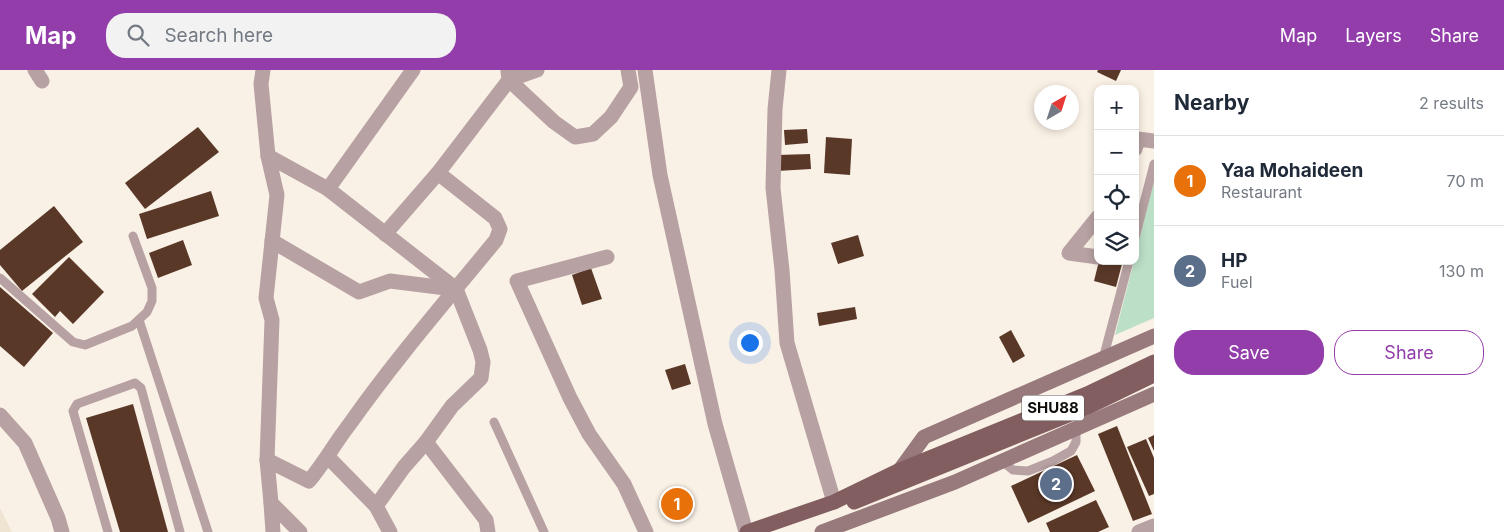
<!DOCTYPE html>
<meta charset="utf-8">
<style>
:root{--surface:#fff;--page:#f2f2f3;--text:#1f2937;--muted:#747a83;--line:#e0e1e3;--accent:#933daa}
body{margin:0;font-family:Inter,sans-serif;background:var(--page);color:var(--text)}
.controls{position:absolute;right:15px;top:15px;display:grid;overflow:hidden;border-radius:10px;box-shadow:0 2px 8px #0003}
.controls button{width:45px;height:45px;display:grid;place-items:center;padding:0;border:0;border-bottom:1px solid var(--line);background:var(--surface);color:var(--text);font:25px sans-serif}
.compass{position:absolute;left:1034px;top:15px;width:45px;height:45px;border-radius:50%;background:var(--surface);box-shadow:0 2px 8px #0003;rotate:39deg}
.you{position:absolute;left:749px;top:272px;width:18px;height:18px;margin:-12px;border:4px solid #fff;border-radius:50%;background:#1a73e8;box-shadow:0 0 0 8px #1a73e833}
.badge{display:grid;place-items:center;width:32px;height:32px;border-radius:50%;background:var(--accent);color:#fff;font-size:16px;font-weight:700}
.pin{position:absolute;translate:-50% -50%;border:2px solid #fff;box-shadow:0 1px 5px #0006}
.list{margin:0;padding:0;list-style:none}
h2{display:flex;justify-content:space-between;align-items:center;height:65px;margin:0;padding:0 20px;font-size:21px}
h2 small{font-size:16px;font-weight:400;color:var(--muted)}
.list li{display:grid;grid-template-columns:32px 1fr auto;gap:15px;align-items:center;box-sizing:border-box;height:90px;padding:0 20px;border-top:1px solid var(--line)}
.list b{display:block;font-size:19px;white-space:nowrap}
.list p{margin:0;font-size:16px;white-space:nowrap;color:var(--muted)}
.list em{font-size:16px;font-style:normal;color:var(--muted)}
.actions{display:flex;gap:10px;padding:15px 20px}
.actions a{flex:1;padding:11px 0;border:1px solid var(--accent);border-radius:20px;text-align:center;font-size:18px;color:var(--accent)}
.actions .main{background:var(--accent);color:#fff}
.icon{flex:none;width:28px;height:28px;fill:none;stroke:currentColor;stroke-width:2;stroke-linecap:round;stroke-linejoin:round}
.map{position:relative;flex:none;width:1154px;height:462px;overflow:hidden}
header{display:flex;align-items:center;gap:30px;box-sizing:border-box;height:70px;padding:0 25px;background:var(--accent);color:#fff}
header strong{font-size:24px}
nav{display:flex;gap:28px;margin-inline-start:auto;font-size:18px}
.search{width:350px;height:45px;background:var(--page);display:flex;align-items:center;gap:12px;box-sizing:border-box;padding:0 18px;border-radius:20px;color:var(--muted);font-size:19px}
main{display:flex}
aside{flex:1;background:var(--surface)}
.map>svg:first-child{display:block}
</style>
<header>
<strong>Map</strong>
<div class="search"><svg class="icon" aria-label="search" viewBox="0 0 24 24"><circle cx="10" cy="10" r="6"/><path d="M15 15l6 6"/></svg>Search here</div>
<nav><a>Map</a><a>Layers</a><a>Share</a></nav>
</header>
<main>
<div class="map">
<svg width="1154" height="462" viewBox="0 0 1154 462">
<rect width="100%" height="100%" fill="#faf1e6"/>
<path fill="#efe3d2" d="M0,438L12,462H0Z"/>
<path fill="#bcdfc7" d="M1154,111V248L1115,265L1134,191H1135V185Z"/>
<g fill="#5a3828">
<path d="M1098,0H1121L1116,11L1097,2Z"/>
<path d="M198,57L219,82L145,139L125,113Z"/>
<path d="M807,59L808,73L785,75L784,60Z"/>
<path d="M826,67L852,69L850,105L824,103Z"/>
<path d="M810,84L811,99L777,101V85Z"/>
<path d="M211,121L219,146L147,169L139,144Z"/>
<path d="M54,136L83,172L22,221L0,195V180Z"/>
<path d="M858,165L864,186L838,194L831,173Z"/>
<path d="M183,170L192,195L158,208L149,183Z"/>
<path d="M69,187L104,222L73,254L60,241L55,247L32,224Z"/>
<path d="M1099,191H1111L1122,194L1116,217L1094,211Z"/>
<path d="M591,198L602,229L582,235L572,205Z"/>
<path d="M0,217L53,263L24,297L0,276Z"/>
<path d="M855,237L857,249L819,256L817,243Z"/>
<path d="M1011,260L1025,286L1013,293L999,267Z"/>
<path d="M685,294L691,314L672,320L665,300Z"/>
<path d="M133,334L168,462H120L86,348Z"/>
<path d="M1117,356L1152,444L1133,451L1098,364Z"/>
<path d="M1154,365V381L1148,368Z"/>
<path d="M1146,369L1154,388V424L1149,426L1127,377Z"/>
<path d="M1077,385L1095,421L1028,453L1011,416Z"/>
<path d="M1096,430L1109,457L1098,462H1050L1046,453Z"/>
</g>
<g fill="none" stroke-linecap="round" stroke-linejoin="round">
<g stroke="#b7a1a2" stroke-width="9">
<path d="M1135,168L1154,94"/>
<path d="M0,208L73,272L85,275L132,256L147,242L152,231V218L133,166"/>
<path d="M139,250L208,462"/>
<path d="M1103,289L1129,191"/>
<path d="M494,352L544,462"/>
<path d="M1002,391L1013,400L1028,401L1053,391L1071,381L1076,372V358"/>
<path d="M108,462L73,341L77,334L135,313L141,318L180,462"/>
</g>
<g stroke="#b7a1a2" stroke-width="15">
<path d="M35,0L42,11"/>
<path d="M263,0L261,14L268,86L277,125L266,228L272,250L267,390L271,433L300,462"/>
<path d="M645,0L660,105L715,354L746,462"/>
<path d="M779,0L775,39L773,118L782,200L787,273L834,432"/>
<path d="M508,1L509,10L537,0"/>
<path d="M1135,79L1138,69L1154,71"/>
<path d="M268,86L328,119L456,219L480,280L483,292L481,308L452,336L426,372L404,397L376,436L390,462"/>
<path d="M328,119L413,0"/>
<path d="M1098,147L1069,183L1098,187"/>
<path d="M385,164L438,103"/>
<path d="M272,171L359,222L390,211L454,219"/>
<path d="M607,187L517,211L570,328L589,364L624,414L646,462"/>
<path d="M0,345L25,373L58,448L62,462"/>
<path d="M426,372L486,450L488,462"/>
<path d="M328,387L376,436"/>
<path d="M267,390L309,411C324,393 335,373 349,355C394,291 446,231 496,170L500,159L495,148L438,103L509,10L554,52L575,67L593,64L611,47L631,17L628,0"/>
<path d="M271,433L273,462"/>
<path d="M1139,462L1154,456"/>
</g>
<g stroke="#987a7c" stroke-width="15">
<path d="M900,400L924,367L1154,266"/>
<path d="M822,462L955,412L1154,324"/>
</g>
<g stroke="#825e61" stroke-width="15">
<path d="M854,432L1088,337L1154,305"/>
<path d="M747,462L834,432L900,400L1087,324L1154,292"/>
</g>
</g>
<g text-anchor="middle" stroke-width="5" stroke-linejoin="round" paint-order="stroke">
<rect fill="#fff" stroke="#575553" stroke-width="1" x="1022" y="325.5" width="62" height="25" rx="4"/>
<g font-size="15" font-weight="bold" fill="#0f0c09">
<text x="1053" y="343">SHU88</text>
</g>
</g>
</svg>
<div class="controls">
<button>+</button>
<button>−</button>
<button><svg class="icon" aria-label="locate" viewBox="0 0 24 24"><circle cx="12" cy="12" r="6"/><path d="M12 2v4M12 18v4M2 12h4M18 12h4"/></svg></button>
<button><svg class="icon" aria-label="layers" viewBox="0 0 24 24"><path d="M12 4l9 5-9 5-9-5zM3 14l9 5 9-5"/></svg></button>
</div>
<svg class="compass" viewBox="-18 -18 36 36"><path d="M0-13l5 13h-10z" fill="#e53935"/><path d="M0 13l5-13h-10z" fill="#747a83"/></svg>
<div class="you"></div>
<div class="pin badge" style="left:677px;top:434px;background:#e8710a">1</div>
<div class="pin badge" style="left:1056px;top:414px;background:#5c6f8a">2</div>
</div>
<aside>
<h2>Nearby<small>2 results</small></h2>
<ul class="list">
<li><span class="badge" style="background:#e8710a">1</span><div><b>Yaa Mohaideen</b><p>Restaurant</p></div><em>70 m</em></li>
<li><span class="badge" style="background:#5c6f8a">2</span><div><b>HP</b><p>Fuel</p></div><em>130 m</em></li>
</ul>
<div class="actions"><a class="main">Save</a><a>Share</a></div>
</aside>
</main>
